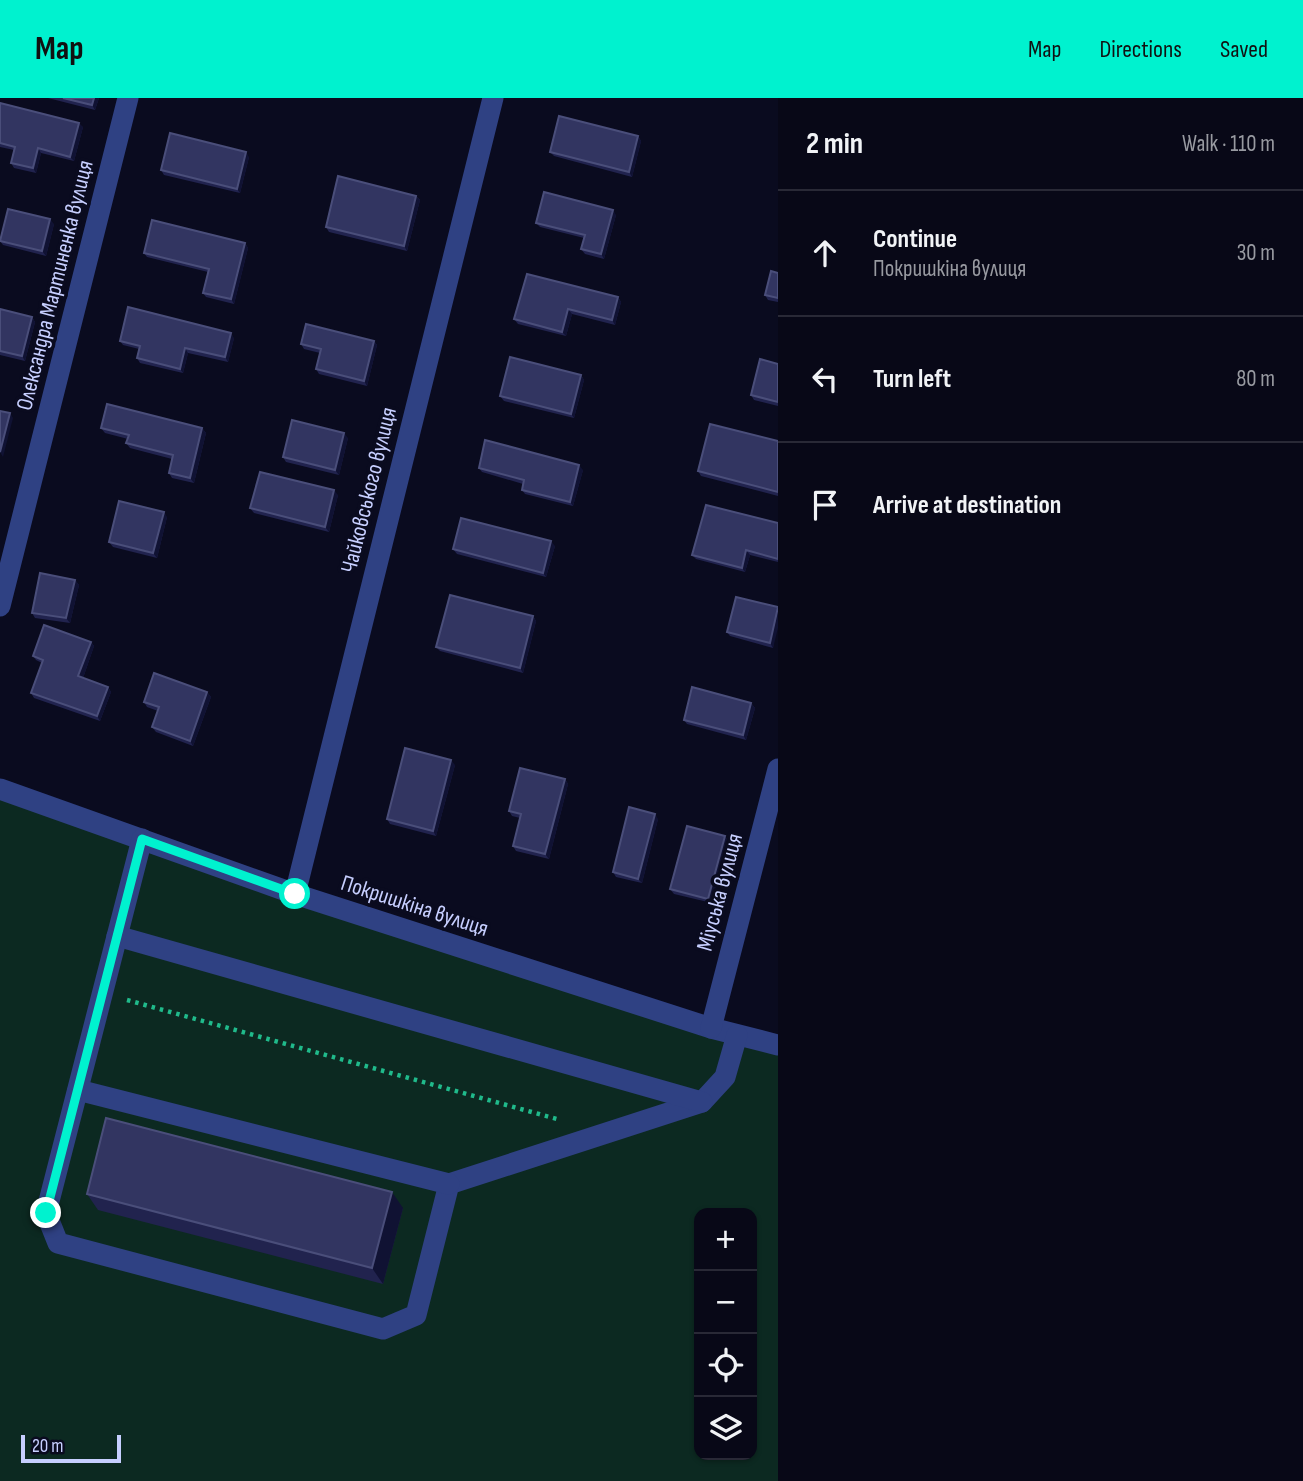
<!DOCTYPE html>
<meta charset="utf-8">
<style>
:root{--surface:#080817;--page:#161624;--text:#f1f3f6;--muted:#989aa1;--line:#292936;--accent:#00f2cf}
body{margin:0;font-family:"Sofia Sans Condensed",sans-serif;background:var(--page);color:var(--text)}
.controls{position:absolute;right:21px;bottom:21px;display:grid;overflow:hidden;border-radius:14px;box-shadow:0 2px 5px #0004}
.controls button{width:63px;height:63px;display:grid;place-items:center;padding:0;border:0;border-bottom:2px solid var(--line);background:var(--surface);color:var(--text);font:35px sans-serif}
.scale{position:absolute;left:21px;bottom:18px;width:100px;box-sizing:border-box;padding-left:7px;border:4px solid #c7cfff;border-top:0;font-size:19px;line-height:24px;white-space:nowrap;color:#c7cfff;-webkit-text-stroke:5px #0a0b1f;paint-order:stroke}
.stop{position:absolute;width:21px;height:21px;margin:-16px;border:5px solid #00f2cf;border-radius:50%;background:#fff}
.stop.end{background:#00f2cf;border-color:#fff;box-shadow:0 2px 7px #0008}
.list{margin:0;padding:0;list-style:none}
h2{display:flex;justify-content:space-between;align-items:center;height:91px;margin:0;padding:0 28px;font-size:30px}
h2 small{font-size:23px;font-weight:400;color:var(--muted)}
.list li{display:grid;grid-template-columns:46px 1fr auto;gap:21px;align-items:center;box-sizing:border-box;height:126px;padding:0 28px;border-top:2px solid var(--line)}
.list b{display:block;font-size:26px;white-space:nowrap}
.list p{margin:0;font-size:23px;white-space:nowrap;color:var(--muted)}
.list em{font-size:23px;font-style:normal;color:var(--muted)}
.icon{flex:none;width:38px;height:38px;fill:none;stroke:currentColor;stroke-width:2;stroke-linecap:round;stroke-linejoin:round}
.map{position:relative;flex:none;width:778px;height:1383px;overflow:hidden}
header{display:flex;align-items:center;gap:42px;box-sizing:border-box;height:98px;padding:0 35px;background:var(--accent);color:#111}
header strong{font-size:33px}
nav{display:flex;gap:38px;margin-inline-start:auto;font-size:24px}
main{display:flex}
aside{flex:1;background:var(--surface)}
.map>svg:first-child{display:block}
</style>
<header>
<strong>Map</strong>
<nav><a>Map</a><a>Directions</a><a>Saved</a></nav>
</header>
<main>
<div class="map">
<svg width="778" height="1383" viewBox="0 0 778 1383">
<rect width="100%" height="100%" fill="#0a0b1f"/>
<path fill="#0c2921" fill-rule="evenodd" d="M0,691L778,949V1383H0ZM699,1115H752V1357H699Z"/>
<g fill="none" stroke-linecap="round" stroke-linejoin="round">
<path stroke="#20ba8b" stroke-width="4.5" stroke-dasharray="3.5 5" stroke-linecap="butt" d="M127,902L557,1021"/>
<g stroke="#2f4183" stroke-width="21">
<path d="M0,508L128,0"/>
<path d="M0,691L295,796L711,930L778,947"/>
<path d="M142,741L46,1115L58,1145L383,1231L416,1217L449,1086L702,1004L725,979L737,937"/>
<path d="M295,796L493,0"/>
<path d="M117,838L702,1004"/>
<path d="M711,930L778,671"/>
<path d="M78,992L449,1086"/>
</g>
</g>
<g fill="#21234e">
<path d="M48,0H99L95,12Z"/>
<path d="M0,5L83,29L74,63L41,55L36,75L14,70L11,65L14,52L0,49Z"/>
<path d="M638,38L641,43L632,79L554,58L550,54Z"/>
<path d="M249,59L240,95L164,77L161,72Z"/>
<path d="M416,98L420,102L407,153L329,134L326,129Z"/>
<path d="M616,117L604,161L585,156L581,151L584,140L540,129L536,125Z"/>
<path d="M54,126L46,158L3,147L0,143V140Z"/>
<path d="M245,145L248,150L234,206L206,199L203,195L208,174L147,159L144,155Z"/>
<path d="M778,175V204L768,202L765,197Z"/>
<path d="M618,199L621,204L615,227L572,216L566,238L518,226L514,221Z"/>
<path d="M0,211L32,219L35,224L25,263L0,257Z"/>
<path d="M234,240L228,264L188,255L183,275L140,265L137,260L139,251L123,247L120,243Z"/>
<path d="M374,243L377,247L367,288L319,276L316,271L320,255L304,251L301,246Z"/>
<path d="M778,266V308L754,302L751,297Z"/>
<path d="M581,277L584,282L574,320L504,303L500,298Z"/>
<path d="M101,330H202L206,335L194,385L172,380L169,375L172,361L130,350L126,345L128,341L105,335Z"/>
<path d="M348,340L339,377L286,364L283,359Z"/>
<path d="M778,343V398L701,378L698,373Z"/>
<path d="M479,370L583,372L573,408L525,396L522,392L523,386L482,374Z"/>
<path d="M338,397L329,434L254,415L250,410Z"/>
<path d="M167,419L157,460L113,449L109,444Z"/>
<path d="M778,425V464L750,457L745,474L696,461L692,457Z"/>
<path d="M555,448L546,479L457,456L453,451Z"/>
<path d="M75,482L79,487L70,525L35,520L32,515Z"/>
<path d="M778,509L773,550L730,538L727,534Z"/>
<path d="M533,518L536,523L523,575L440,553L436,549Z"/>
<path d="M91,544L94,548L83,580L108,589L111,594L100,623L34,600L31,595L42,565L36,562L33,558Z"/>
<path d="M207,594L211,599L193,648L156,634L152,629L158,613L147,609L144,604Z"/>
<path d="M751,605L755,610L746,642L687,626L684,622Z"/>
<path d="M455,667L436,738L390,726L387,721Z"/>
<path d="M565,681L568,686L549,761L516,753L513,748L520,720L512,718L509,713Z"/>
<path d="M658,721L642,785L616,779L613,774Z"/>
<path d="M725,738L728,743L712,805L674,796L670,791Z"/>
<path d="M87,1096L403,1110L383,1186L98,1112Z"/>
</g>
<g fill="#101233">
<path d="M94,0H99L95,12L92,7Z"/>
<path d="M79,25L83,29L74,63L70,59Z"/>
<path d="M638,38L641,43L632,79L629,74Z"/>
<path d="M38,50L41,55L36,75L33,70Z"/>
<path d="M246,54L249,59L240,95L237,91Z"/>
<path d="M416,98L420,102L407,153L404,148Z"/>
<path d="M613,112L616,117L604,161L601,156Z"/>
<path d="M50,121L54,126L46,158L42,153Z"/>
<path d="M245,145L248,150L234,206L231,201Z"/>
<path d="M618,199L621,204L615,227L612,222Z"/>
<path d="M568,211L572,216L566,238L562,234Z"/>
<path d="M32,219L35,224L25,263L22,258Z"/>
<path d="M231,235L234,240L228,264L225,259Z"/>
<path d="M374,243L377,247L367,288L364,283Z"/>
<path d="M185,250L188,255L183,275L180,271Z"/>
<path d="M581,277L584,282L574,320L571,316Z"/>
<path d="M10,315L13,320L3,359L0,354Z"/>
<path d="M202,330L206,335L194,385L190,380Z"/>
<path d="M344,335L348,340L339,377L335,372Z"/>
<path d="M579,367L583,372L573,408L570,404Z"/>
<path d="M334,392L338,397L329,434L325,429Z"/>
<path d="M164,414L167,419L157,460L153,455Z"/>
<path d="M551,443L555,448L546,479L543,475Z"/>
<path d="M746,452L750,457L745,474L742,470Z"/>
<path d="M75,482L79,487L70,525L66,520Z"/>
<path d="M778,513V530L773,550L770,545Z"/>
<path d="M533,518L536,523L523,575L520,570Z"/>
<path d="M91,544L94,548L82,583L78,578Z"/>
<path d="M108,589L111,594L100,623L97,618Z"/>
<path d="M207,594L211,599L193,648L190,643Z"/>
<path d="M751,605L755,610L746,642L743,637Z"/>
<path d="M451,662L455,667L436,738L433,733Z"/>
<path d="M565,681L568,686L549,761L545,756Z"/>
<path d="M655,716L658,721L642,785L638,781Z"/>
<path d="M725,738L728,743L712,805L708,801Z"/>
<path d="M392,1094L403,1110L383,1186L372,1170Z"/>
</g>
<g fill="#323561" stroke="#4a4e7a" stroke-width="2">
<path d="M63,0H94L92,7Z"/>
<path d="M0,5L79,25L70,59L38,50L33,70L11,65L15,49L0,45Z"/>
<path d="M559,18L638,38L629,74L550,54Z"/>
<path d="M170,35L246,54L237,91L161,72Z"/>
<path d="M338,78L416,98L404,148L326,129Z"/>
<path d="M544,94L613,112L601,156L581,151L585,137L536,125Z"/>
<path d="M8,111L50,121L42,153L0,143Z"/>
<path d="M152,122L245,145L231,201L203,195L209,171L144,155Z"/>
<path d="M771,173L778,175V200L765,197Z"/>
<path d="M527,176L618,199L612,222L568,211L562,234L514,221Z"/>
<path d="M128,209L231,235L225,259L185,250L180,271L137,260L140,248L120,243Z"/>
<path d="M0,211L32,219L22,258L0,253Z"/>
<path d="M306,226L374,243L364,283L316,271L321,251L301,246Z"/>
<path d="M510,259L581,277L571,316L500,298Z"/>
<path d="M760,261L778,266V304L751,297Z"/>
<path d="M107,306L202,330L190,380L169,375L173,357L126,345L129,337L101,330Z"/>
<path d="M0,313L10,315L0,354Z"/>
<path d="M292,322L344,335L335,372L283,359Z"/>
<path d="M710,326L778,343V394L698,373Z"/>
<path d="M485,342L579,367L570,404L522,392L524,382L479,370Z"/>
<path d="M260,374L334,392L325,429L250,410Z"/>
<path d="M119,403L164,414L153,455L109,444Z"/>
<path d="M706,407L778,425V461L746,452L742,470L692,457Z"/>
<path d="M461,420L551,443L543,475L453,451Z"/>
<path d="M40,475L75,482L66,520L32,515Z"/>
<path d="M450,497L533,518L520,570L436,549Z"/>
<path d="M736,499L778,509L770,545L727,534Z"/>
<path d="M44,527L91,544L78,578L108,589L97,618L31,595L43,562L33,558Z"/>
<path d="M154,575L207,594L190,643L152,629L159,609L144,604Z"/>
<path d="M692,589L751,605L743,637L684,622Z"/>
<path d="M405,650L451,662L433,733L387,721Z"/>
<path d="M520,670L565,681L545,756L513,748L521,716L509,713Z"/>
<path d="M629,709L655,716L638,781L613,774Z"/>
<path d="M687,728L725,738L708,801L670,791Z"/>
<path d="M106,1020L392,1094L372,1170L87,1096Z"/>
</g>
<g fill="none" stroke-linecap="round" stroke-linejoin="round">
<path stroke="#00f2cf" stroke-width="9" d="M46,1115L142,741L295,796"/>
</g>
<g text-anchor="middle" stroke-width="7" stroke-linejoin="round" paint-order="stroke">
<g font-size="23" fill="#c7cfff" stroke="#0a0b1f">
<text transform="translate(54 187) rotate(-76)" y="8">Олександра Мартиненка вулиця</text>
<text transform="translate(368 392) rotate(-76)" y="8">Чайковського вулиця</text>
<text transform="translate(719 794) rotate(-75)" y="8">Міуська вулиця</text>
<text transform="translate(415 807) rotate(18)" y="8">Покришкіна вулиця</text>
</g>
</g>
</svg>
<div class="controls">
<button>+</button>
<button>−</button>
<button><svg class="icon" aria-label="locate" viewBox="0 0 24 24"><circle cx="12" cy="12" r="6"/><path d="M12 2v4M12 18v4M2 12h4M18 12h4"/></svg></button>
<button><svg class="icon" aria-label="layers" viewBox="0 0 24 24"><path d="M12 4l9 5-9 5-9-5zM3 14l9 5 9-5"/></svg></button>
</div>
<div class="scale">20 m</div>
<div class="stop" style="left:295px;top:796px"></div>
<div class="stop end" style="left:46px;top:1115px"></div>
</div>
<aside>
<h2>2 min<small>Walk · 110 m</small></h2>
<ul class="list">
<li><svg class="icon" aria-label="ahead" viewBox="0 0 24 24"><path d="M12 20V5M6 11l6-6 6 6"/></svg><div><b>Continue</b><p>Покришкіна вулиця</p></div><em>30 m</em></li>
<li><svg class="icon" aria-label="left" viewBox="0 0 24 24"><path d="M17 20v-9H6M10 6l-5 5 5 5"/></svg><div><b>Turn left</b></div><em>80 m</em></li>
<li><svg class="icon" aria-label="arrive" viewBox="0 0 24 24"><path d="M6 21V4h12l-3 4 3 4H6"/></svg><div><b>Arrive at destination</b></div></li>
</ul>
</aside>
</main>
